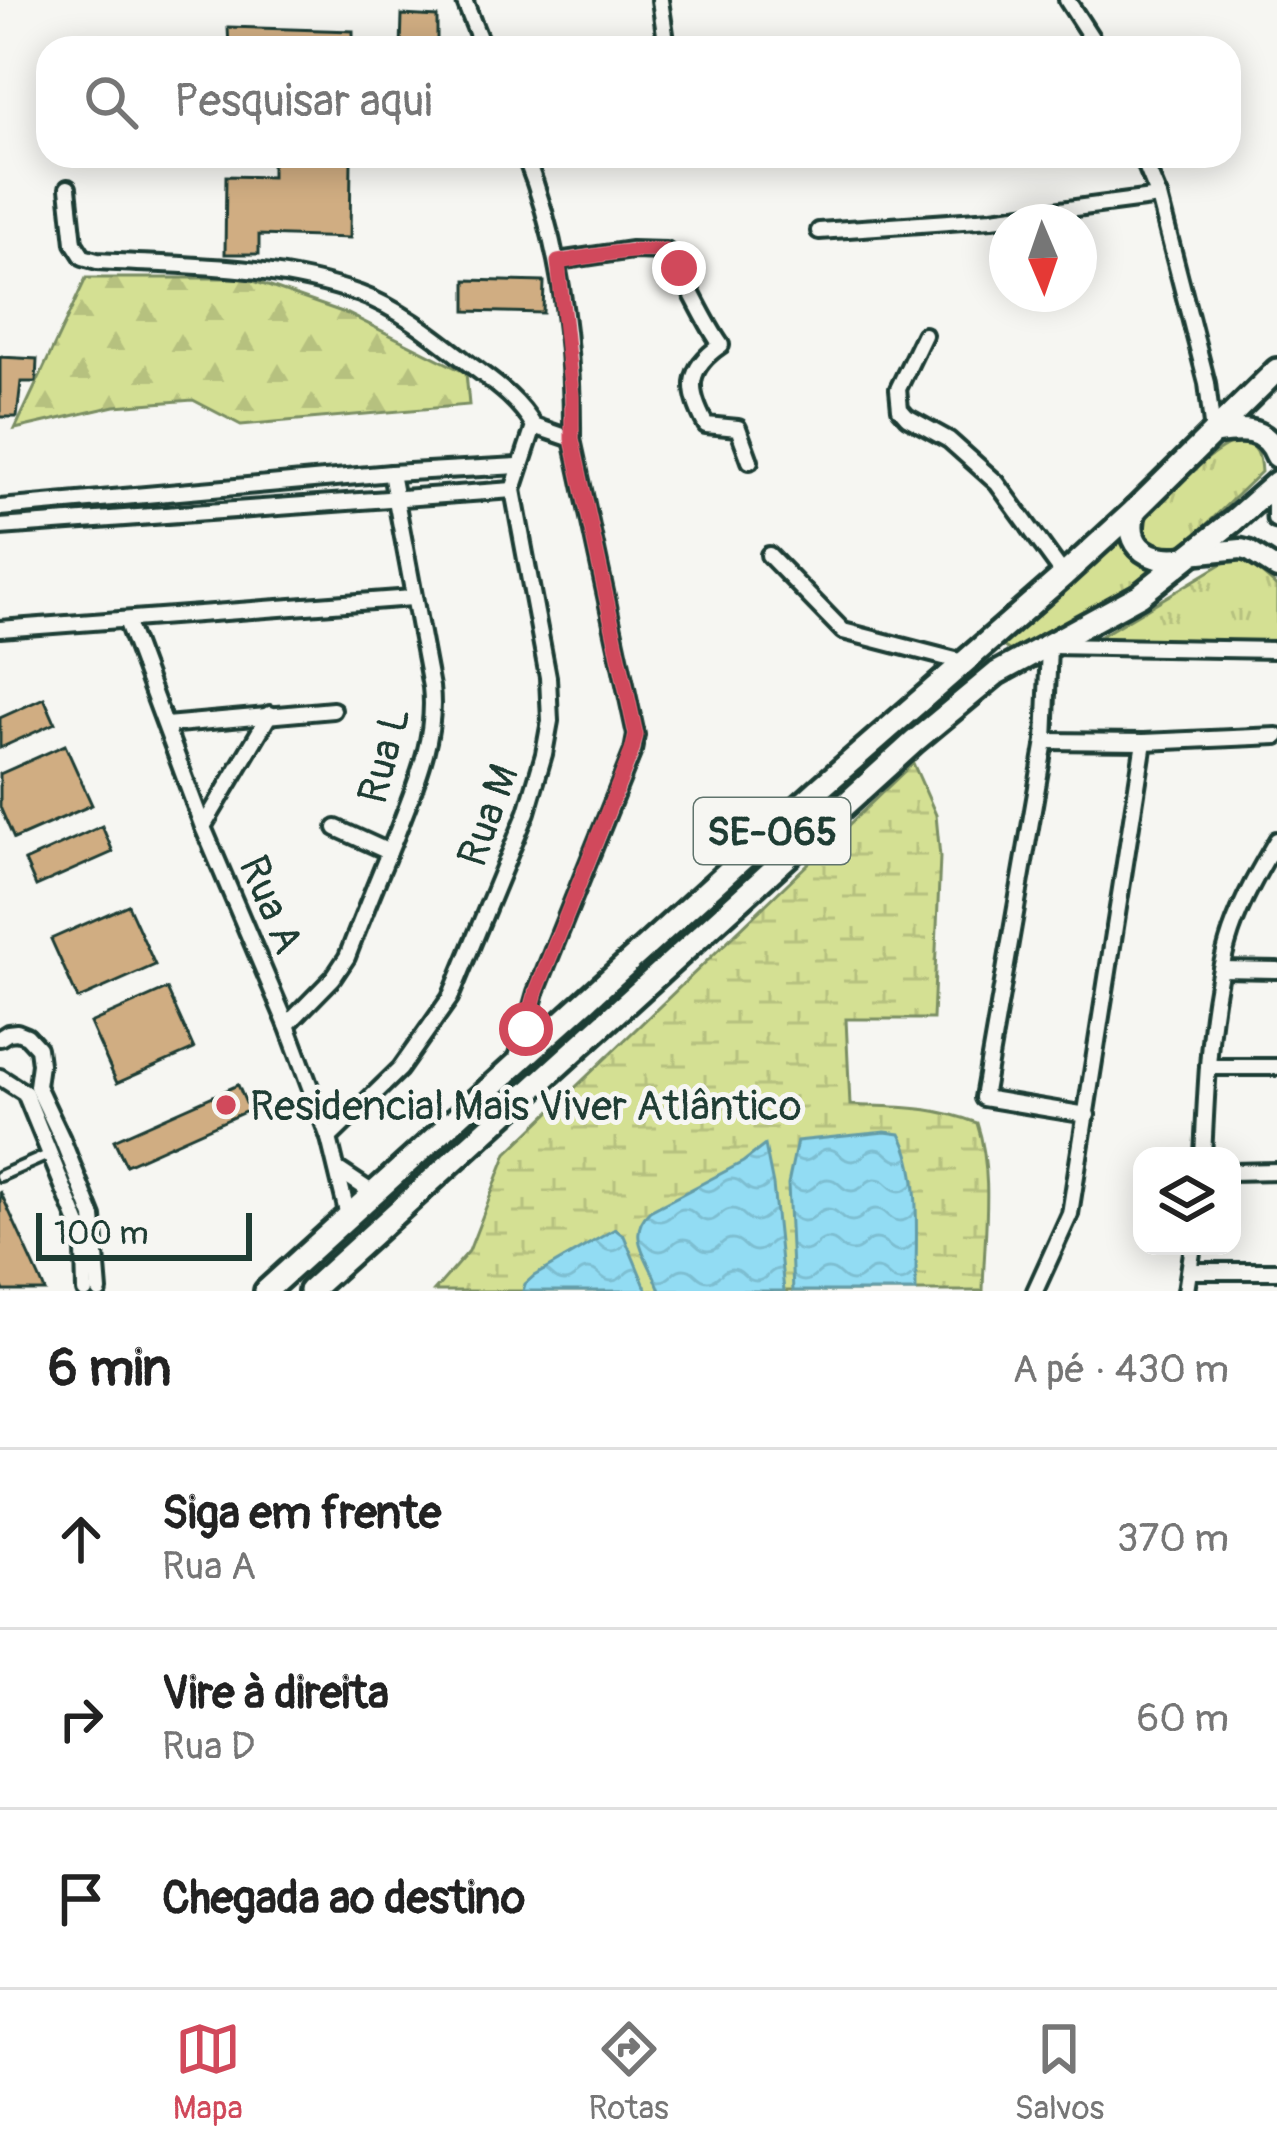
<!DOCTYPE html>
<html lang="pt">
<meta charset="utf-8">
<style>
:root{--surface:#fff;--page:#f2f2f2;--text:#222;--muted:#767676;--line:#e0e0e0;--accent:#d1495b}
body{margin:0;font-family:Pangolin,sans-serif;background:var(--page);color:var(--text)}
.controls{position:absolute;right:36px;bottom:36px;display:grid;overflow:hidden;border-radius:24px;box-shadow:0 6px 30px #0003}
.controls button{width:108px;height:108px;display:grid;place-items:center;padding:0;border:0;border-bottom:3px solid var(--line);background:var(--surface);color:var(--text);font:60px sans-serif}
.compass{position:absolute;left:989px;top:204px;width:108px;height:108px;border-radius:50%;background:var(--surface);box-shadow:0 6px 30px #0003;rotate:178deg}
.scale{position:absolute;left:36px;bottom:30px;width:216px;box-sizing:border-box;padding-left:12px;border:6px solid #1f3d34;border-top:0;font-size:33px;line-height:42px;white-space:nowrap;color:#1f3d34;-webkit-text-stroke:9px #f6f6f2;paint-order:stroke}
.stop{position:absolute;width:36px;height:36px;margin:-27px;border:9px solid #d1495b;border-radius:50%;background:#fff}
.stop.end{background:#d1495b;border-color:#fff;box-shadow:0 3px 12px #0008}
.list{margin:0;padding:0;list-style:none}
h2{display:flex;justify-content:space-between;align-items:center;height:156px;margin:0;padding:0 48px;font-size:51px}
h2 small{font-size:39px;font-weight:400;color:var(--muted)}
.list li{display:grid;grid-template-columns:78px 1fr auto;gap:36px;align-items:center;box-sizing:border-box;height:180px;padding:0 48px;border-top:3px solid var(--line)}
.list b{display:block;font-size:45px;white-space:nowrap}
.list p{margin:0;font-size:39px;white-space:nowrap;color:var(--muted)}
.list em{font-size:39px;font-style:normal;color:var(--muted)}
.icon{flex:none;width:66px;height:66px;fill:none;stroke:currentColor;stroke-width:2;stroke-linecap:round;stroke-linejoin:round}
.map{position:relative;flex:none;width:1277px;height:1291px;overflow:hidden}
.search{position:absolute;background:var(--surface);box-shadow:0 6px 30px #0003;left:36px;right:36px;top:36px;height:132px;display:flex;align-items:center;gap:30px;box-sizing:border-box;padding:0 42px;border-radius:36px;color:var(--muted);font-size:45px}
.sheet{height:696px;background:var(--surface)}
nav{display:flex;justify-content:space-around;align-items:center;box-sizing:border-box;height:168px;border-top:3px solid var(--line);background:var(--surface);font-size:33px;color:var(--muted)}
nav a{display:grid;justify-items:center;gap:6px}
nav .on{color:var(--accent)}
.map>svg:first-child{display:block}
</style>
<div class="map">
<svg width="1277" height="1291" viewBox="0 0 1277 1291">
<defs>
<pattern id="grass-tufts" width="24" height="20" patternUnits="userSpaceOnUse" patternTransform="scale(3)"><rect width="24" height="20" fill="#d4e093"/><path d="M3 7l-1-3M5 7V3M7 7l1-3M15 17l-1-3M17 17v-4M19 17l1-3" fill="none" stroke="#b6c17f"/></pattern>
<pattern id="forest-firs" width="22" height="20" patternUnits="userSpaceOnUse" patternTransform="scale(3)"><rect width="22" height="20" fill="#d4e093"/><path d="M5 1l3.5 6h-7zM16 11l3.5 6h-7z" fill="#b6c17f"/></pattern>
<pattern id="wetland-marsh" width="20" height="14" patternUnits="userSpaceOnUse" patternTransform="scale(3)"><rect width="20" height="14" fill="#d4e093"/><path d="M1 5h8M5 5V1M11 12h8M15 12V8" fill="none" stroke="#b6c17f"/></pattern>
<pattern id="water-waves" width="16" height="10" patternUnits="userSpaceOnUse" patternTransform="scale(3)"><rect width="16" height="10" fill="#92dcf3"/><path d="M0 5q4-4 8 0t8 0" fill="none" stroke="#7dbed1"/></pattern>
</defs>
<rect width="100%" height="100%" fill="#f6f6f2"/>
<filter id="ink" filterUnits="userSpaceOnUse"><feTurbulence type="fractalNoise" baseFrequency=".00833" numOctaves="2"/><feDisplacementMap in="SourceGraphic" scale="24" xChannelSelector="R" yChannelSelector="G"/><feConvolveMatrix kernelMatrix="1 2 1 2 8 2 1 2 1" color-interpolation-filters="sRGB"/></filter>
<g filter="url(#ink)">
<g fill="url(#grass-tufts)" stroke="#7a8e64" stroke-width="3">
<path d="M1241,440C1258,445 1260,456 1261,472L1179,551L1169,553L1139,539L1141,519C1163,498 1213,446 1241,440Z"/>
<path d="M1124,531L1165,565L1118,600L1043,633L1013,653L997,642Z"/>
<path d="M1230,559C1249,559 1263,575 1277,587V644L1089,643Z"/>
</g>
<path fill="url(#forest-firs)" stroke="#7a8e64" stroke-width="3" d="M86,278H245L348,314L466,373L469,405L241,425L193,400L115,406L15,429Z"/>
<path fill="url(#wetland-marsh)" stroke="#7a8e64" stroke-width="3" d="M913,763L936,815L940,857L933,1019H846L850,1105C898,1108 930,1105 977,1123C994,1174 984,1237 983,1291H434L469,1251L507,1153Z"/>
<g fill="url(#water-waves)" stroke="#649ca7" stroke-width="3">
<path d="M885,1132L900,1134C923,1176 915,1244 916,1291H793L788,1184L797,1141Z"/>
<path d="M765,1145L773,1185L784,1291H660C652,1262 623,1236 650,1211L743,1162Z"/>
<path d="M615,1229L624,1236L647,1291H523L525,1284L534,1276Z"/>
</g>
<g fill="#d0ad82" stroke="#1f3d34" stroke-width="3">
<path d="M402,15L437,17V48H401Z"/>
<path d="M228,27L353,31V48H229Z"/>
<path d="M272,158L351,160L350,238L259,235V254H225L226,176L272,177Z"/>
<path d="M466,280L544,282L543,313L466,311Z"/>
<path d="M0,357L37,359L36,382H21L17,417H0Z"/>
<path d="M44,698L55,723L0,748V718Z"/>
<path d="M65,745L92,805L14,839L0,807V774Z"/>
<path d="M102,826L113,852L36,886L25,861Z"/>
<path d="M128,905L155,965L78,999L51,939Z"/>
<path d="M167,989L194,1049L117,1083L90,1023Z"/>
<path d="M238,1085L249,1110L126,1165L114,1140Z"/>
<path d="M0,1191L40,1279L45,1291H4L0,1283Z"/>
</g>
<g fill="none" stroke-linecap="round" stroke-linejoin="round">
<g stroke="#1f3d34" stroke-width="16">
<path id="lane" d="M0,1176L48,1155"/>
</g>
<g stroke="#1f3d34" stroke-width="22">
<g id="street">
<path d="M464,0L483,48"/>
<path d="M660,0L667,48"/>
<path d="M1067,0L1098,48"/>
<path d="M1142,156L1159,197L1207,383L1213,433"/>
<path d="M68,188L74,243L83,257L97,261C185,266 275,264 360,294C399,308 436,338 468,363C493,382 518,398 534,426L513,490L548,677L550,721L544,754L527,812L450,998L400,1069L329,1138"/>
<path d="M819,231L992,219L1159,197"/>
<path d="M558,261L632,250L666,251C688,280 700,315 721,345C686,369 687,390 706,425L738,428L750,461"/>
<path d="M924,335L898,389L900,409L907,417L949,440L997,483L1064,575"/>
<path d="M534,426L572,439"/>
<path d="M0,508L391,473L518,466"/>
<path d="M0,527L513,490"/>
<path d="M769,555L843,631L963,662"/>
<path d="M126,620L203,827L287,1025L329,1138L348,1216"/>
<path d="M0,629L412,598"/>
<path d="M1051,646L1277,650"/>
<path d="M1049,647L1045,741L983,1098L1087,1115"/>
<path d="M166,725L333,710"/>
<path d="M1045,741L1144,742L1277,736"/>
<path d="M203,827L270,714"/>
<path d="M336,828L389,852"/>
<path d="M1221,969L1277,970"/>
<path d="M287,1025L333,978L347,957C363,915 380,874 397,833C415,786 437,738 431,687L391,473"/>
<path d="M0,1038L8,1033L17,1032L27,1036L38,1048L40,1064L37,1086L62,1139L93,1217L99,1291"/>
<path d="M517,1058L536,992L633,751L636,735L572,439C573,343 561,246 525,156"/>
<path d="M1208,1067H1277"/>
<path d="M0,1077L25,1093L80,1228L84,1250L85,1291"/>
<path d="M1203,1156C1207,1084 1208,1001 1231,932C1242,900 1260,869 1277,840"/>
<path d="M337,1169L373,1193"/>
<path d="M1232,1172L1277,1171"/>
<path d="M1191,1271H1277"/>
<path d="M1035,1291L1070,1214L1144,742"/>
<path d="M1186,1291L1193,1246"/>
</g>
</g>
<g stroke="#1f3d34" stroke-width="27">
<g id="secondary">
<path d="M1277,495V518"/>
<path d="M1190,554L1241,549L1249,551L1277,569"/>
</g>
</g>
<g stroke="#1f3d34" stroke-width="30">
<g id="primary">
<path d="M1213,433C1241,429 1266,426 1277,456"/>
<path d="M1135,510C1122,549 1153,563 1186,558"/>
<path d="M266,1291L818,790L1064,575L1135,510L1277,370"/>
<path d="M310,1291L915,741L997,673L1140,595L1233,521L1277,482"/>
</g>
</g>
<use href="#lane" stroke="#f6f6f2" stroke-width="8"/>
<use href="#street" stroke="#f6f6f2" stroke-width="14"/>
<use href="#secondary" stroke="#f6f6f2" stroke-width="18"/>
<use href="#primary" stroke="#f6f6f2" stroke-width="21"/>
</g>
</g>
<g fill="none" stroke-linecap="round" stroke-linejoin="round" filter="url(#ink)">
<path stroke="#d1495b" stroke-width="15" d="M526,1029L536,992L632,751L636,735L572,439V396L558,262C594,256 630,248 666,251L679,268"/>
</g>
<circle fill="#d1495b" stroke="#f6f6f2" stroke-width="4.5" cx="226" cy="1105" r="12"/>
<g text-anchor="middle" stroke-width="10" stroke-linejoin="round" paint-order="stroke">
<rect fill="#f6f6f2" stroke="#60746d" stroke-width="3" x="694" y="798" width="156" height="66" rx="9"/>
<g font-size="39" font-weight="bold" fill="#1f3d34">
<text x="772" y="845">SE-065</text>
</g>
<g font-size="42" fill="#1f3d34" stroke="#f6f6f2">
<text transform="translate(383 755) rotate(-75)" y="15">Rua L</text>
<text transform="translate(487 815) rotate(-70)" y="15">Rua M</text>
<text transform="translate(272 904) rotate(67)" y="15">Rua A</text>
</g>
<g font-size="42" fill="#1f3d34" stroke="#f6f6f2" text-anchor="start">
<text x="250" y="1120">Residencial Mais Viver Atlântico</text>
</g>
</g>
</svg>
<div class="controls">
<button><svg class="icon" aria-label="layers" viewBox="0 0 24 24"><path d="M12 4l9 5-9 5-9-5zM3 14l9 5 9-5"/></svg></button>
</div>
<svg class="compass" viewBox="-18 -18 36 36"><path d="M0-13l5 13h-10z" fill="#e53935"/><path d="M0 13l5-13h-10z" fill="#767676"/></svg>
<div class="scale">100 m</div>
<div class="stop" style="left:526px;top:1029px"></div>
<div class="stop end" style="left:679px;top:268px"></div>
<div class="search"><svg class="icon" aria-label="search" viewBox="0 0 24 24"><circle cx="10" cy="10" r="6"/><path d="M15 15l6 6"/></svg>Pesquisar aqui</div>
</div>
<section class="sheet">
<h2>6 min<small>A pé · 430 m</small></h2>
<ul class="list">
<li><svg class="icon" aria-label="ahead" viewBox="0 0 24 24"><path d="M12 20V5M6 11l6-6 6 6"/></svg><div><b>Siga em frente</b><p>Rua A</p></div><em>370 m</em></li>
<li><svg class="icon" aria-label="right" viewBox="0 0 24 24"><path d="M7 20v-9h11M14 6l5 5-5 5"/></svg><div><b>Vire à direita</b><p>Rua D</p></div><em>60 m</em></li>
<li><svg class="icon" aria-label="arrive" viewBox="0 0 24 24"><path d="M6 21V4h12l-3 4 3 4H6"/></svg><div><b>Chegada ao destino</b></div></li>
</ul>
</section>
<nav>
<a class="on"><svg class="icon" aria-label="map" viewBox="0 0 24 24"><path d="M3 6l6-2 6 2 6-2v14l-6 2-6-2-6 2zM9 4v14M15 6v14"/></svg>Mapa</a>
<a><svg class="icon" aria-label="directions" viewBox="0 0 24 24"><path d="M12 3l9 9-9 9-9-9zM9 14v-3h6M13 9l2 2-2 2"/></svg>Rotas</a>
<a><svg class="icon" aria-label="saved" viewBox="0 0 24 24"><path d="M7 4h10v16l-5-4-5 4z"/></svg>Salvos</a>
</nav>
